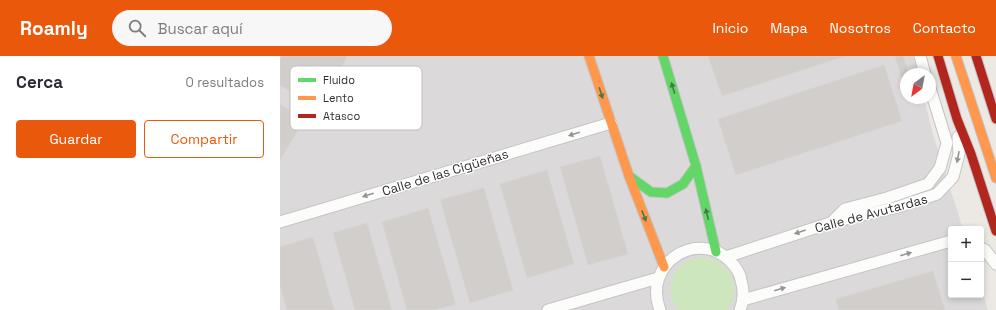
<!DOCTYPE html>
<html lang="es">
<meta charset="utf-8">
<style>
:root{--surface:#fff;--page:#f7f7f7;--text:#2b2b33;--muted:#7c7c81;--line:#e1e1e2;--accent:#ea580c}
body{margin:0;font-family:"Space Grotesk",sans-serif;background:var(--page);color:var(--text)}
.controls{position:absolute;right:12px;bottom:12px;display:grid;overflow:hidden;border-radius:4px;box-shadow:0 2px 6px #0003}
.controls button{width:36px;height:36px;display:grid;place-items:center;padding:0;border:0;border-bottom:1px solid var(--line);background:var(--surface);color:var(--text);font:20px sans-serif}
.compass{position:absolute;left:620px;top:12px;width:36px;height:36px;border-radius:50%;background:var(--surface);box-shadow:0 2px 6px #0003;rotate:212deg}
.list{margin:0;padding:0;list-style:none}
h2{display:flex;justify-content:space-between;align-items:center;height:52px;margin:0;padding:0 16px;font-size:17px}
h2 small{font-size:13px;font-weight:400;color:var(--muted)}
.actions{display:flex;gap:8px;padding:12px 16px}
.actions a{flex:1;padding:9px 0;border:1px solid var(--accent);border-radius:4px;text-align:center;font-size:14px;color:var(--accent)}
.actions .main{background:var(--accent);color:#fff}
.icon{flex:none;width:22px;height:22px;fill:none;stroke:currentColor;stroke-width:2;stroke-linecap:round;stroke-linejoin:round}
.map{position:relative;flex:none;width:716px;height:254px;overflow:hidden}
header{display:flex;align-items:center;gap:24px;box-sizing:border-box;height:56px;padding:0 20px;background:var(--accent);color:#fff}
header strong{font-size:19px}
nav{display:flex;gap:22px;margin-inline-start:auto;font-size:14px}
.search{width:280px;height:36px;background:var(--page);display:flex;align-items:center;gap:10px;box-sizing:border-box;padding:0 14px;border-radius:22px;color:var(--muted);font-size:15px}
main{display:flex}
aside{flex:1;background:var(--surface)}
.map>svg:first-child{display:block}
</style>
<header>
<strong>Roamly</strong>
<div class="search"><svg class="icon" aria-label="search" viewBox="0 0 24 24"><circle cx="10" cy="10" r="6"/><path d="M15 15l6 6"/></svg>Buscar aquí</div>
<nav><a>Inicio</a><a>Mapa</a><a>Nosotros</a><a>Contacto</a></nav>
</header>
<main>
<aside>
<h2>Cerca<small>0 resultados</small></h2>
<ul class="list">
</ul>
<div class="actions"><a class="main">Guardar</a><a>Compartir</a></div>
</aside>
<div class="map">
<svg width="716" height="254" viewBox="0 0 716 254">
<rect width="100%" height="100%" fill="#ece8e4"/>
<path fill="#dcd9db" d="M0,0H633L638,18H626V42H644L653,78L683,173H671V239H701V231L708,254H0Z"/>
<path fill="#cee6be" d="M422,201C425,202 429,202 432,203C449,208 459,229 452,246C450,249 448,251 447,254H398C385,236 389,214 410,204C414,202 418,202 422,201Z"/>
<g fill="#d1cecb" stroke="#d7d4d0">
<path d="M2,0H65L67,1L37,52L0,29V4Z"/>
<path d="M428,0H566L442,40Z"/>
<path d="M615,0H623L629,18H626V36Z"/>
<path d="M604,9L622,65L456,119L438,63Z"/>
<path d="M0,48L25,63L0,104Z"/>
<path d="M320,100L348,198L308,209L280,111Z"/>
<path d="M267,114L294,208L247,222L220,128Z"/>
<path d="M204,132L233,234L190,247L160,144Z"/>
<path d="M148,152L176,248L154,254H127L102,166Z"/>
<path d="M87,167L112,254H75L53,177Z"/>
<path d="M33,181L54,254H7L0,230V191Z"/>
<path d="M653,215L665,254H559L556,243Z"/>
</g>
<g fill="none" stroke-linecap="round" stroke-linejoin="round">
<g stroke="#c5c4c5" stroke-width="13">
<g id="street">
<path d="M640,0L645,18"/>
<path d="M553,165L565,153L607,142L648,128L660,112L667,87L650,32"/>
<path d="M0,166L331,67"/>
<path d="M701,192L705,194L716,208"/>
<path d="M446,201L553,166L618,151L657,138L673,121L679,98L678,81"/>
<path d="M463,244L671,185"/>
<path d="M268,254L378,222"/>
<path d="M380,254C362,208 417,172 450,205C455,210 460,217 461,224C464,234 464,244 460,254"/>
</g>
</g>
<g stroke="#c5c4c5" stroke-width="11">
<g id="fast">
<path d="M383,0L416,110L436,196"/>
<path d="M349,120L371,136L387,137L403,128L416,110"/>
</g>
</g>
<g stroke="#c5c4c5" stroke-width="11">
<g id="slow">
<path d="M309,0L349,120L384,211"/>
<path d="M676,0L716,122"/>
</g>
</g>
<g stroke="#c5c4c5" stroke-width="11">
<g id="jam">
<path d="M658,0L677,63L691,98L716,175"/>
<path d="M696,0L716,63"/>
</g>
</g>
<use href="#street" stroke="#fcfcfb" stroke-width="11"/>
<use href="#fast" stroke="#63d668" stroke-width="9"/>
<use href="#slow" stroke="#ff974d" stroke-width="9"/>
<use href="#jam" stroke="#b3261e" stroke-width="9"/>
</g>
<defs><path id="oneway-solid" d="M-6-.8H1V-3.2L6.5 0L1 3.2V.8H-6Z"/></defs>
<g fill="#467a48">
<use href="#oneway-solid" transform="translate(393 32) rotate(-107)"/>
<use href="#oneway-solid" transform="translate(321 37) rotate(72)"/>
<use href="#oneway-solid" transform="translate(427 158) rotate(-103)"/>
<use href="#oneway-solid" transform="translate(364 160) rotate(69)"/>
</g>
<g fill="#959594">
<use href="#oneway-solid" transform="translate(294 78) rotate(163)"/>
<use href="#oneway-solid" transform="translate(678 101) rotate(101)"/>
<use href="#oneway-solid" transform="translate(88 139) rotate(163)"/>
<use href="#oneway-solid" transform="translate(520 176) rotate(161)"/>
<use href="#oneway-solid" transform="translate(626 198) rotate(-16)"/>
<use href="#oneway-solid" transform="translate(500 233) rotate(-16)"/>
</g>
<g text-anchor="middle" stroke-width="3" stroke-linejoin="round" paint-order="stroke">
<g font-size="13" fill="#2e2e2e" stroke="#fff">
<text transform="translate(165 116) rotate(-17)" y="5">Calle de las Cigüeñas</text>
<text transform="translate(591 157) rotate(-15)" y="5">Calle de Avutardas</text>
</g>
</g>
<rect x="10" y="10" width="132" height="64" rx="6" fill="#fff" stroke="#c0c0c0" stroke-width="1"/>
<rect x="18" y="22" width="18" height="4" fill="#63d668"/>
<rect x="18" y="40" width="18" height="4" fill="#ff974d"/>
<rect x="18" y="58" width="18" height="4" fill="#b3261e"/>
<g font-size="11" fill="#2e2e2e">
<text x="43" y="28">Fluido</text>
<text x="43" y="46">Lento</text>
<text x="43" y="64">Atasco</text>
</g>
</svg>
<div class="controls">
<button>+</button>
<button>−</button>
</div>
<svg class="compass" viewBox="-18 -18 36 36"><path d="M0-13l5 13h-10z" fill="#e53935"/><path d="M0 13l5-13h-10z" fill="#7c7c81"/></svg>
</div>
</main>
